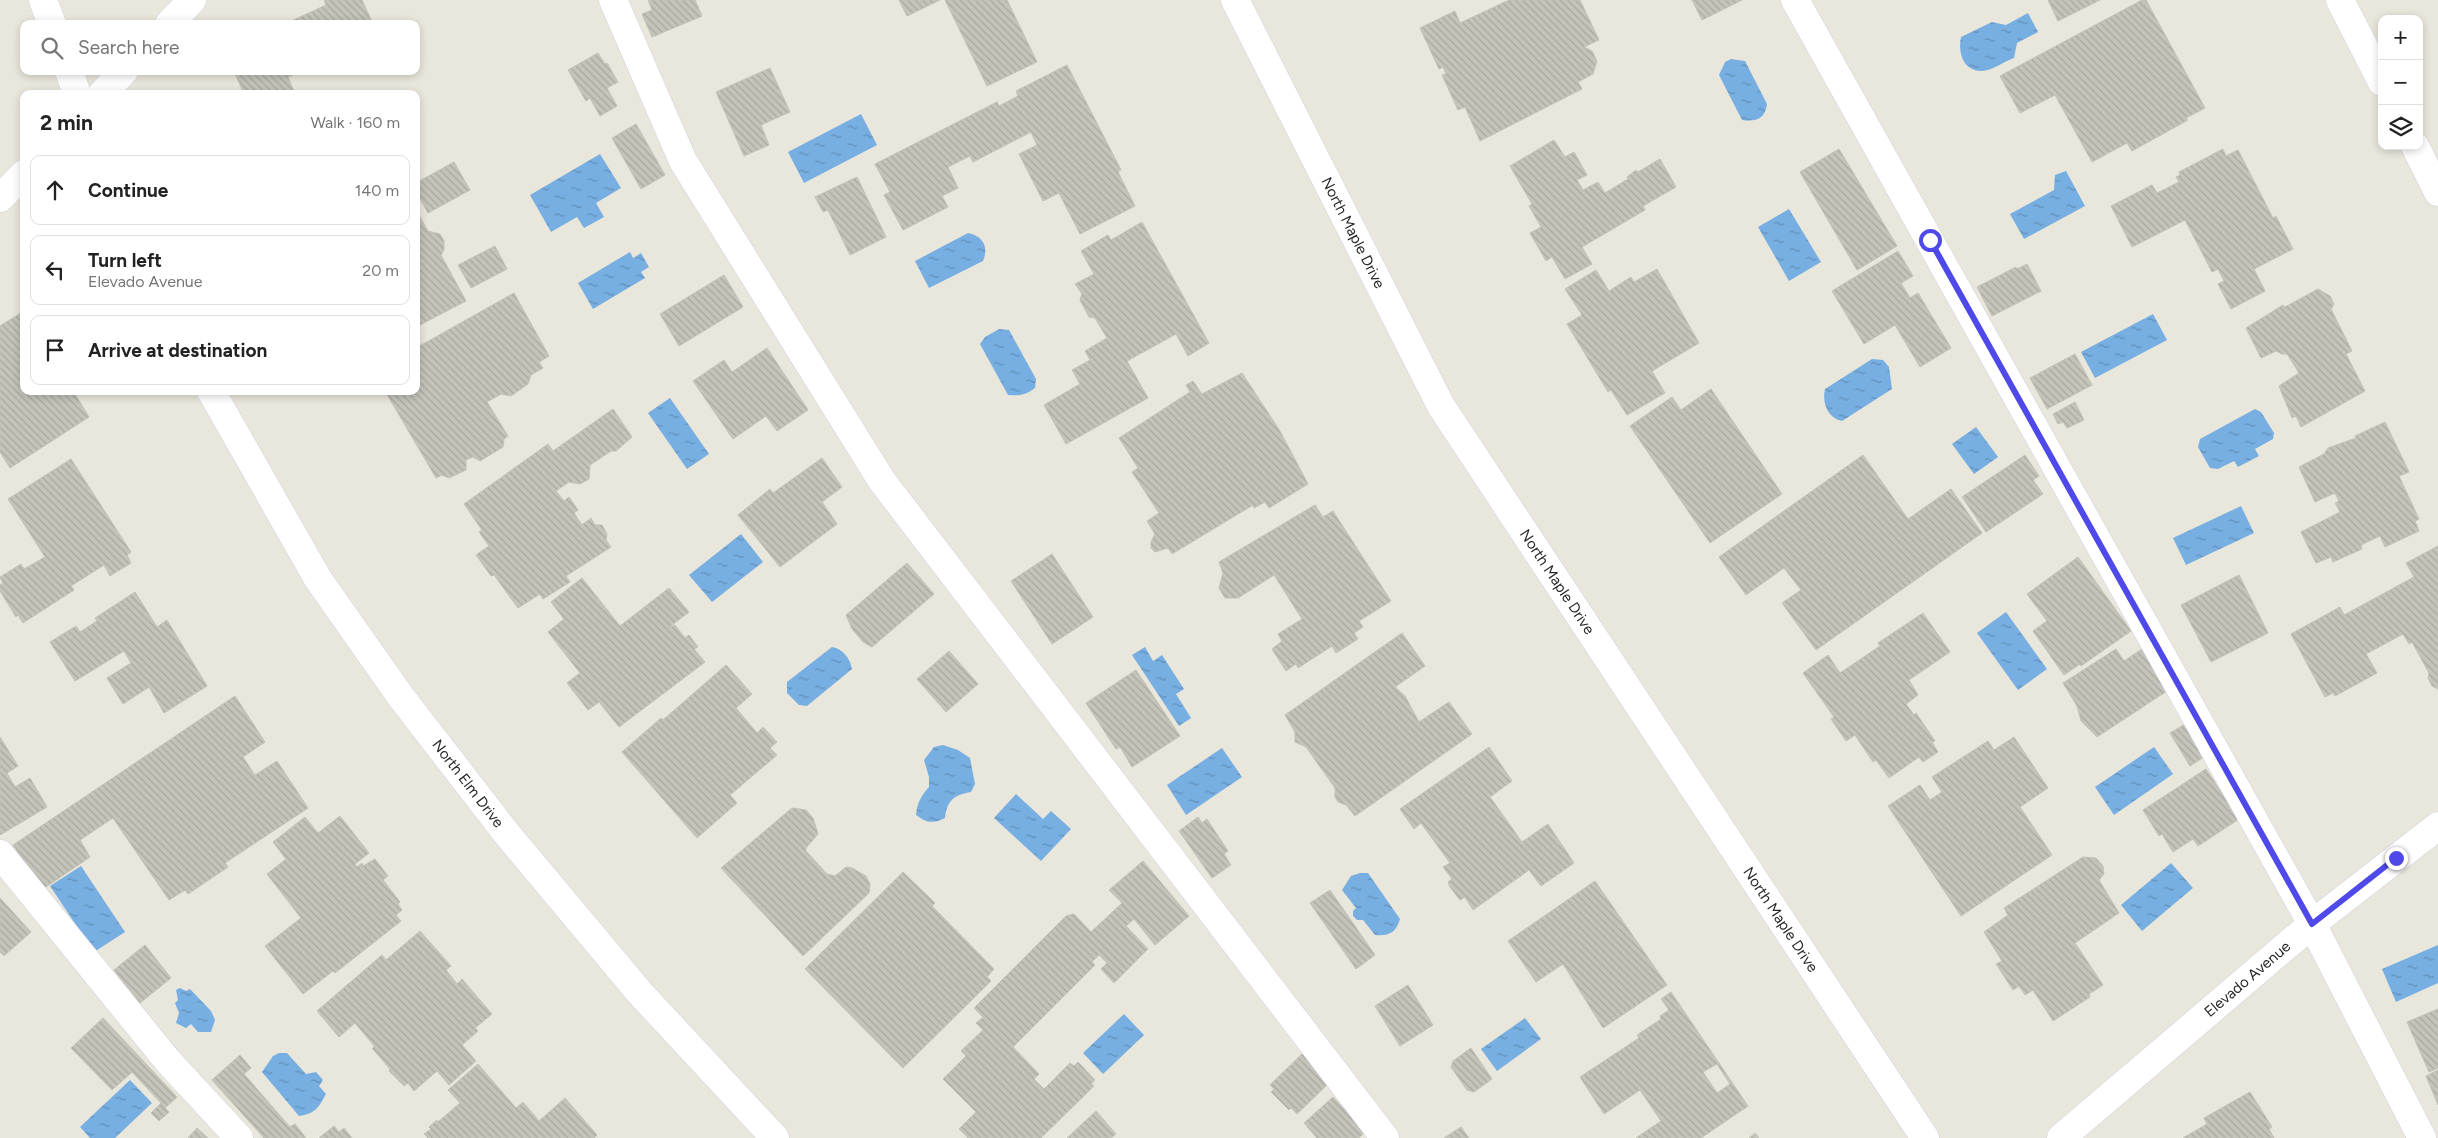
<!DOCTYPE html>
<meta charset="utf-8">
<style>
:root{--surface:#fff;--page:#f6f6f6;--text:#222;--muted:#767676;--line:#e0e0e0}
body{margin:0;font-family:Figtree,sans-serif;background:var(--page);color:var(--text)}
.controls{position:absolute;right:15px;top:15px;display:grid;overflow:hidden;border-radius:10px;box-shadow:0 2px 8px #0003}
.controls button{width:45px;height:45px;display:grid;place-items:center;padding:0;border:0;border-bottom:1px solid var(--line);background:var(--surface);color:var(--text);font:25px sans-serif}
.stop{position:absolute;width:15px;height:15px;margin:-11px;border:4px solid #4e49e8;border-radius:50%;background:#fff}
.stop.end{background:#4e49e8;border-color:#fff;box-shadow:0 1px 5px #0008}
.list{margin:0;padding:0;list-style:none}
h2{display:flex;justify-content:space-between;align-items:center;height:65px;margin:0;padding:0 20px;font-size:21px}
h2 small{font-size:16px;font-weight:400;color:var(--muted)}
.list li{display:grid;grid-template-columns:32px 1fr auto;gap:15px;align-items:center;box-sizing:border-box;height:70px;margin:0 10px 10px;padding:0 10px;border:1px solid var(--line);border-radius:10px}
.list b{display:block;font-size:19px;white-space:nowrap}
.list p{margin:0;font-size:16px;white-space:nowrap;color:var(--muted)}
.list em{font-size:16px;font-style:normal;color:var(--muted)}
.icon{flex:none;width:28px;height:28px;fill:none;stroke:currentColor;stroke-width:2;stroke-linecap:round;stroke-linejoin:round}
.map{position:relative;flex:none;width:2438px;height:1138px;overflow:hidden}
.search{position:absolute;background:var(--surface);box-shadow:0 2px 8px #0003;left:20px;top:20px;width:400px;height:55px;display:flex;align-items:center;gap:12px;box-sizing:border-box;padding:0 18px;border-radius:10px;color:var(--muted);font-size:19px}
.panel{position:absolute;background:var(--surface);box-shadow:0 2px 8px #0003;left:20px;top:90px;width:400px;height:305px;border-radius:10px}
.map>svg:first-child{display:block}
</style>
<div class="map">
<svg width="2438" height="1138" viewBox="0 0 2438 1138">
<defs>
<pattern id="water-ripples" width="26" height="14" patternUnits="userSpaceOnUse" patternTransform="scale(1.25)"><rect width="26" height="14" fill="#77afe2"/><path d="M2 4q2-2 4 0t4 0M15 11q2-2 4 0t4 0" fill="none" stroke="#628eb7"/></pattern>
<pattern id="building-back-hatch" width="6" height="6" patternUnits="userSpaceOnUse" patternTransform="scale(1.25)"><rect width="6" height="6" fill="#c5c4ba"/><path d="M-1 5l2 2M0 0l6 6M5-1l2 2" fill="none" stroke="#a9a8a0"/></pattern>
</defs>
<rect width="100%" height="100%" fill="#e9e6db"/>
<g fill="url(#water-ripples)">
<path d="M2028,13L2038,32L2017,43L2014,58C2005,61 1991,71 1982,71C1962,71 1958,51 1961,37L1992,22L2006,25Z"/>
<path d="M1731,59L1745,61L1767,104C1765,119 1756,122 1742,120L1719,75L1725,62Z"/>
<path d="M861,114L877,145L804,183L788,152Z"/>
<path d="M600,154L621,188L596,203L604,217L584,228L577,217L551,232L530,195Z"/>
<path d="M2066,171L2085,206L2024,239L2010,214L2054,190L2055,175Z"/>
<path d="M1789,209L1821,262L1789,281L1758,227Z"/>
<path d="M968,233C983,236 989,247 983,261L929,288L915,261Z"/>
<path d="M630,252L633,258L641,253L649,267L641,272L645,278L593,309L578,283Z"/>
<path d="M2153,314L2167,340L2095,378L2081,352Z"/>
<path d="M999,329L1009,330L1036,379L1035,388C1026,395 1020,396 1008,395L980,344L985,337Z"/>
<path d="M1872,359L1883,360L1889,367L1892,389L1842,421C1827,418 1822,402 1825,389Z"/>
<path d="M670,398L709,454L687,469L648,413Z"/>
<path d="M2255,409L2261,412L2274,433L2273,439L2255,449L2259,456L2238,467L2234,461L2218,469L2210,468L2198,447L2200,439Z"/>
<path d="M1976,427L1998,457L1974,474L1952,444Z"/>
<path d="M2241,506L2254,533L2186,565L2173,538Z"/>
<path d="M741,534L763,562L712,602L689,575Z"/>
<path d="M2006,612L2047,669L2018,690L1977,633Z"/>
<path d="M832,647C843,649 850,658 852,669L807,706L799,705L787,693V682Z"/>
<path d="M1145,647L1153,661L1162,655L1184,689L1176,694L1191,718L1179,726L1132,655Z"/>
<path d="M943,745L958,750L970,758L975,784L971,792C954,795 947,800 945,818C933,824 927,823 916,815C917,803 921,796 929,787V777L924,760L934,747Z"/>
<path d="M2154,747L2173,774L2114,815L2095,787Z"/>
<path d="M1222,748L1242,777L1186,815L1167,785Z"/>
<path d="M1016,794L1043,819L1051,811L1071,829L1041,861L994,818Z"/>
<path d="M2171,863L2193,888L2142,931L2121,905Z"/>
<path d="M81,866L125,932L94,952L50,886Z"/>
<path d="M1360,873H1368L1400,919C1396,933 1389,936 1375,935L1363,920H1357L1353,916V911L1356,908L1342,890L1351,876Z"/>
<path d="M2438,945V983L2396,1002L2382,969Z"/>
<path d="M180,988L186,991L190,989L211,1011L215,1020L211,1032H198L191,1024L186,1028L176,1023L179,1013L175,1003L178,1000L176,990Z"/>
<path d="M1124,1014L1144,1035L1103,1074L1083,1053Z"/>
<path d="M1525,1018L1541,1039L1497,1071L1481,1049Z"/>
<path d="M279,1053H287L306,1074L316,1072L323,1080L319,1086L326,1094C319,1107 315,1114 299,1116L262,1072L273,1056Z"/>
<path d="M130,1080L152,1103L115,1138H90L80,1127Z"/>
</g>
<g fill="url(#building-back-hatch)" stroke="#c4c2b5" fill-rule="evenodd">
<path d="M324,0H362L373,24H285L326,5Z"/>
<path d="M648,0H695L702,16L652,37L642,14L652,10Z"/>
<path d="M899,0H940L907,16Z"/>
<path d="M945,0H1007L1037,62L987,86Z"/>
<path d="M1509,0H1580L1599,40L1584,47L1592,51L1597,61L1593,74L1578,82L1582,89L1480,141L1465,107L1458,110L1442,75L1446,74L1443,67L1439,69L1420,28L1455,11L1460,23Z"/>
<path d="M1692,0H1742L1702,20Z"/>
<path d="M2048,0H2100L2058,21Z"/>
<path d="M2142,0H2146L2205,108L2186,118L2188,120L2132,151L2127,143L2092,162L2055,95L2020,113L2000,76Z"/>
<path d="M598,53L605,64L607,63L618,82L607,88L617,106L600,116L590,98L586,101L568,70Z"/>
<path d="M1067,65L1121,170L1118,172L1135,206L1080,234L1059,193L1043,201L1019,154L1037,145L1031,132L973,162L970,156L948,167L958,188L942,196L948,207L903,230L884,195L890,192L875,164L997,102L999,106L1018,96L1016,91Z"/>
<path d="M770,68L790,112L761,125L769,145L744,156L716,92Z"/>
<path d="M234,71H301L288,77L295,94H244Z"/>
<path d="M636,124L665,175L641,189L612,138Z"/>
<path d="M1554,140L1565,157L1574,152L1587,175L1577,180L1583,190L1598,182L1605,193L1628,179L1627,177L1636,170L1638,172L1660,159L1676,187L1643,206L1645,210L1582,247L1592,264L1565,279L1552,257L1546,261L1530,233L1541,227L1529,206L1532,204L1510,166Z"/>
<path d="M1839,149L1897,246L1857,270L1800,172Z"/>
<path d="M2223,149L2226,156L2238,150L2273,218L2276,216L2293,249L2254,269L2265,291L2231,309L2218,284L2224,281L2218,269L2212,272L2185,220L2132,247L2111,206L2152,185L2157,193L2179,182L2176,177L2180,175L2179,172Z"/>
<path d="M454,162L470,190L428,213L416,191V183Z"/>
<path d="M857,177L886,237L850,255L828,210L823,212L815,197Z"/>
<path d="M416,210L428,231L440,234L444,241V250L441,255L466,301L416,327Z"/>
<path d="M1142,222L1209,343L1188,356L1176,334L1127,361L1148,398L1066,444L1044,405L1080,384L1072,370L1090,360L1085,351L1107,338L1095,318L1089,317L1080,300L1082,294L1075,284L1094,274L1081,251L1108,235L1111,240Z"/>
<path d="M495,246L507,269L471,288L458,265Z"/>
<path d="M1898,251L1913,276L1901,283L1910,298L1918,293L1951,348L1920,367L1895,325L1864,344L1832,291Z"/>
<path d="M2027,264L2041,291L1992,316L1977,287L2016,267L2017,269Z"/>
<path d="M1657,269L1699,343L1652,371L1665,393L1627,415L1611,390L1608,392L1567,324L1582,315L1565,289L1596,270L1609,291L1631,277L1634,282Z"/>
<path d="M724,275L743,307L679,346L660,314Z"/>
<path d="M2318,289L2330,296L2334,304L2331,309L2352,351L2346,354L2365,391L2301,427L2296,416L2292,418L2279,386L2299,373L2287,354H2282L2276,351L2261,358L2246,328L2283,305L2285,307Z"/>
<path d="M514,293L549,356L539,362L543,368L531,375L528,384L511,396L501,394L487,402L508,436L504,439L503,447L480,461L473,457L466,460V470L449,478L442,475L436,478L385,391H416V348Z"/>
<path d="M24,311V391H73L89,417L10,468L0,452V326Z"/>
<path d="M767,348L808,410L777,431L766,416L733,439L693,381L724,360L732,372Z"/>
<path d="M2075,354L2092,385L2047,409L2030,378Z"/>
<path d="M1242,373L1280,431L1308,484L1269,508L1265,502L1254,508L1253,505L1172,554L1168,548L1155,552L1151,548V542L1155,534L1147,521L1159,513L1132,472L1138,468L1119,438L1190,392L1186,385L1193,381L1202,394Z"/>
<path d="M1711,389L1782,494L1710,543L1630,426L1672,397L1681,410Z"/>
<path d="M2075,402L2084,420L2067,428L2063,422L2058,424L2053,414Z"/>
<path d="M613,409L632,437L616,451H611L590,465L589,479L580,484L569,482L556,491L564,501L569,497L578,510L574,513L582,525L591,518L595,525H602L607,534L606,540L611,547L566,576L570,582L543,599L540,594L518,608L494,575L491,576L476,555L489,546L479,532L482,530L464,504L548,444L553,451Z"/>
<path d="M2385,422L2409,472L2399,476L2419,519L2415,521L2419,531L2385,547L2380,536L2361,545L2362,549L2333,562L2331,557L2316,563L2301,532L2340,512L2335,503L2339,501L2335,493L2315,502L2299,467L2324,454L2328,448L2356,438L2355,436Z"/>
<path d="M1863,455L1908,519L1951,489L1982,533L1816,650L1782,603L1801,590L1784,568L1746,595L1719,557Z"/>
<path d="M2025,455L2039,476L2033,480L2043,494L1986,532L1962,497Z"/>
<path d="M822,458L842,487L822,502L837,524L780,567L738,515L770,489L773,493Z"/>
<path d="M71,459L131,552L127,555L131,563L110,576L104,565L71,586L74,590L23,623L18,615L16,617L0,591V585L3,583L0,577L21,564L24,569L45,557L8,499Z"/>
<path d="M1315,505L1323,517L1333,511L1391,601L1359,621L1363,627L1354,633L1358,639L1336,653L1332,646L1298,668L1296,664L1286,671L1272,649L1282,641L1278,634L1302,619L1274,575L1238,598H1225L1219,588L1223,573L1219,562Z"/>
<path d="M2438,546V689L2432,686L2428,678L2429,673L2412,642L2409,644L2403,634L2366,654L2377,673L2335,696L2333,693L2325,697L2291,634L2340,607L2344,615L2414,577L2406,563Z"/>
<path d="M1052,554L1093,617L1052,644L1011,581Z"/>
<path d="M2078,557L2131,631L2081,666L2080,664L2064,675L2033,631L2047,621L2027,594Z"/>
<path d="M907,563L934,594L872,647L863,642L852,629L846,615Z"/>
<path d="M2239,575L2268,633L2211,662L2181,605Z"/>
<path d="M582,578L620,626L669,588L689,612L667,629L675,625L685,638L689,635L698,647L694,649L705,662L619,727L599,702L588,710L567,683L580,673L548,632L564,619L551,602Z"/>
<path d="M135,592L157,627L167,620L207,686L164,713L149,687L123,704L107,678L131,663L124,651L75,681L50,642L76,626L80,632L97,621L95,618Z"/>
<path d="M1923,613L1950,652L1909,680L1918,695L1906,704L1914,715L1916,713L1935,741L1932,742L1938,752L1923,762L1919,757L1889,778L1876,760L1873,762L1855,735L1846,741L1831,719L1834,717L1803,673L1828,655L1840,673L1880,646L1878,643Z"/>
<path d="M1402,633L1425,666L1395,687L1405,696L1419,722L1449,702L1472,734L1355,816L1346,805L1338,802L1335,797V788L1306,747L1295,742V732L1285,715Z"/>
<path d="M2145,647L2170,689L2097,737L2081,721L2077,706L2063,683L2116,649L2124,661Z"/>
<path d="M949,651L978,684L946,712L917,679Z"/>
<path d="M726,665L752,694L736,708L757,733L763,727L777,742L770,748L777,755L730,795L737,803L697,838L622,752L661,718L663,720Z"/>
<path d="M1136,670L1180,736L1132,767L1120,747L1116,749L1086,703Z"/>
<path d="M235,696L265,742L243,757L255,775L277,761L308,808L225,863L228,867L188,894L185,890L169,900L113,818L80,840L90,857L43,889L13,845Z"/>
<path d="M2187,723L2207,755L2190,766L2170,733Z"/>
<path d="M0,737L18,766L7,773L15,787L30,778L47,807L0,835Z"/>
<path d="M2014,737L2048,788L2020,807L2052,855L1961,916L1888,806L1920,785L1930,800L1942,792L1932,777L1988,741L1994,750Z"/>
<path d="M1489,747L1512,781L1490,797L1522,842L1548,824L1574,863L1541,886L1529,870L1473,910L1465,897L1460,900L1450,887L1448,882L1452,879L1443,867L1450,863L1421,823L1414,829L1400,809Z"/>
<path d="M2206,769L2239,819L2198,846L2193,839L2173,852L2162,834L2159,836L2143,810Z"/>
<path d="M792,808L806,810L813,818L818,834L806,848V851L827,874L835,876L846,867L852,868L866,876L870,884L869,893L803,956L721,868Z"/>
<path d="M340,816L369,853L355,864L357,867L362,863L363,866L375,859L388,876L383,880L400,902L398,904L402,910L396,915L401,921L335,973L333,971L303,994L265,946L301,918L267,874L286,859L273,842L305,817L318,833Z"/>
<path d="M1198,817L1202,823L1207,819L1228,851L1224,854L1231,865L1212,878L1179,831Z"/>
<path d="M2083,857L2096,858L2103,866L2104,874L2099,880L2119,913L2075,943L2103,985L2089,994L2090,997L2053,1021L2033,990L2025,995L2019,986L2013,990L1996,964L2002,961L1984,932L2008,915L2004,908Z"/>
<path d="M1143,861L1189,916L1155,945L1134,919L1126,926L1148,949L1114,983L1101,969L1107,963L1099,955L1092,962L1095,965L1013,1047L1039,1074L1034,1079L1044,1089L1070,1063L1074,1066L1078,1062L1095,1080L1091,1084L1094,1086L1041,1138H968L959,1129L976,1112L943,1079L966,1056L961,1051L983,1030L976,1023L983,1017L974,1008L1066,916L1074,914L1091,932L1122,903L1109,890Z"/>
<path d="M903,872L935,903L932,906L994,969L987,977L991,981L903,1068L805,969Z"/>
<path d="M1595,881L1667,985L1603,1028L1563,964L1536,982L1508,941Z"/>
<path d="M1330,890L1375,955L1356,969L1310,903Z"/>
<path d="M0,898L31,932L4,956L0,952Z"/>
<path d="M420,931L451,966L446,970L457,984L462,979L492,1014L475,1028L478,1031L462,1045L476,1061L449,1085L437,1071L414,1091L408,1083L404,1086L389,1071L390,1069L372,1048L375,1047L355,1023L339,1037L317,1011L382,955L386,960Z"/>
<path d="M145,945L171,978L140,1003L114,970Z"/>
<path d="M1408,985L1433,1025L1400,1046L1375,1006Z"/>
<path d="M1671,992L1748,1106L1701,1138H1636L1661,1121L1640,1090L1604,1114L1580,1077L1639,1038L1637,1035L1661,1019L1660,1016L1669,1010L1661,999ZM1717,1064L1730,1084L1717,1093L1703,1072Z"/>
<path d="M2438,1009V1068L2429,1072L2407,1022Z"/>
<path d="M103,1018L177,1097L165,1108L169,1112L159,1121L151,1113L161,1103L132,1072L112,1090L71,1048Z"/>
<path d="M1471,1048L1492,1079L1474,1092L1467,1090L1451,1067L1453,1061Z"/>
<path d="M1305,1051L1332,1080L1297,1114L1291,1108L1289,1110L1271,1092L1274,1089L1270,1085Z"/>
<path d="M240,1055L251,1068L244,1074L290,1127L295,1124L306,1138H264L212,1080Z"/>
<path d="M478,1064L516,1108L523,1102L539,1121L565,1098L597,1135L594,1138H428L424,1134L431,1129L429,1127L437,1120L438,1122L460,1103L448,1090Z"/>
<path d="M2438,1070V1105L2426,1076Z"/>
<path d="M2250,1092L2272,1127L2269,1129L2274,1138H2183L2207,1124L2204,1118Z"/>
<path d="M1333,1097L1365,1132L1359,1138H1317L1304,1123Z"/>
<path d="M1096,1111L1116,1134L1111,1138H1067Z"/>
<path d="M334,1126L339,1132L344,1128L352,1138H319Z"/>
<path d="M1461,1127L1469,1138H1444Z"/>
<path d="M197,1128L208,1138H188Z"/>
<path d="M1755,1133L1759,1138H1749Z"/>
</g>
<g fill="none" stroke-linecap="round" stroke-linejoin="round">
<g stroke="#d1d1e0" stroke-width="29">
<g id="minor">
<path d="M43,0L52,24"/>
<path d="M613,0L683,161L882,481L1385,1138"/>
<path id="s1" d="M1235,0L1441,406L1925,1138"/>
<path d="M1795,0L2312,924L2422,1138"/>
<path d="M2340,0L2382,82"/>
<path d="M169,24L192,0"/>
<path d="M69,71L77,94"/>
<path d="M102,94L124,71"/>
<path d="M2415,146L2438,192"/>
<path d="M0,198L24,174"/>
<path id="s2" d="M211,391L318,579L401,697L507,834L640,993L775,1138"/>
<path d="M0,854L167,1060L239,1138"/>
<path id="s3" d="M2061,1138L2312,924L2438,826"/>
</g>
</g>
<use href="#minor" stroke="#fff" stroke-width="28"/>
</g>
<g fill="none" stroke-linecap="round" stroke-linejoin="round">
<path stroke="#4e49e8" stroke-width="6" d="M1930,240L2312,924L2396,858"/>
</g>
<g text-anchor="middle" stroke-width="4.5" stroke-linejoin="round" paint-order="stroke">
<g font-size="15" fill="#282828" stroke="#fff">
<text dy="5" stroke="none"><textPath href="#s1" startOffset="261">North Maple Drive</textPath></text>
<text dy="5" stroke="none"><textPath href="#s1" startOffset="666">North Maple Drive</textPath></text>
<text dy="5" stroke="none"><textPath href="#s2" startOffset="470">North Elm Drive</textPath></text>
<text dy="5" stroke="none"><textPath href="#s1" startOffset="1071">North Maple Drive</textPath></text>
<text dy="5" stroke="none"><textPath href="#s3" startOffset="245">Elevado Avenue</textPath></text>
</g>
</g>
</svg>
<div class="controls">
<button>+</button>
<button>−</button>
<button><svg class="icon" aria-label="layers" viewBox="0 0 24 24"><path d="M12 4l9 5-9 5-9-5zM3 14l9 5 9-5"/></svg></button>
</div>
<div class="stop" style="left:1930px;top:240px"></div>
<div class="stop end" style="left:2396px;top:858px"></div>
<div class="search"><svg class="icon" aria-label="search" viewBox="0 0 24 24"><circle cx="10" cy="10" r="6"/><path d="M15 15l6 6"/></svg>Search here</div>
<section class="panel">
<h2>2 min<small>Walk · 160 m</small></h2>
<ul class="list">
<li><svg class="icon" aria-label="ahead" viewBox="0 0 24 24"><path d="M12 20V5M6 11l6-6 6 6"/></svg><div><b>Continue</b></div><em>140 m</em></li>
<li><svg class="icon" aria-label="left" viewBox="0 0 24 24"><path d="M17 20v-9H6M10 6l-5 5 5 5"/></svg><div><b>Turn left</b><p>Elevado Avenue</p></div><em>20 m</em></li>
<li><svg class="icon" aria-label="arrive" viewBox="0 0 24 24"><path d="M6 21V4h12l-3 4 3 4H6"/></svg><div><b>Arrive at destination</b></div></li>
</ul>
</section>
</div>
